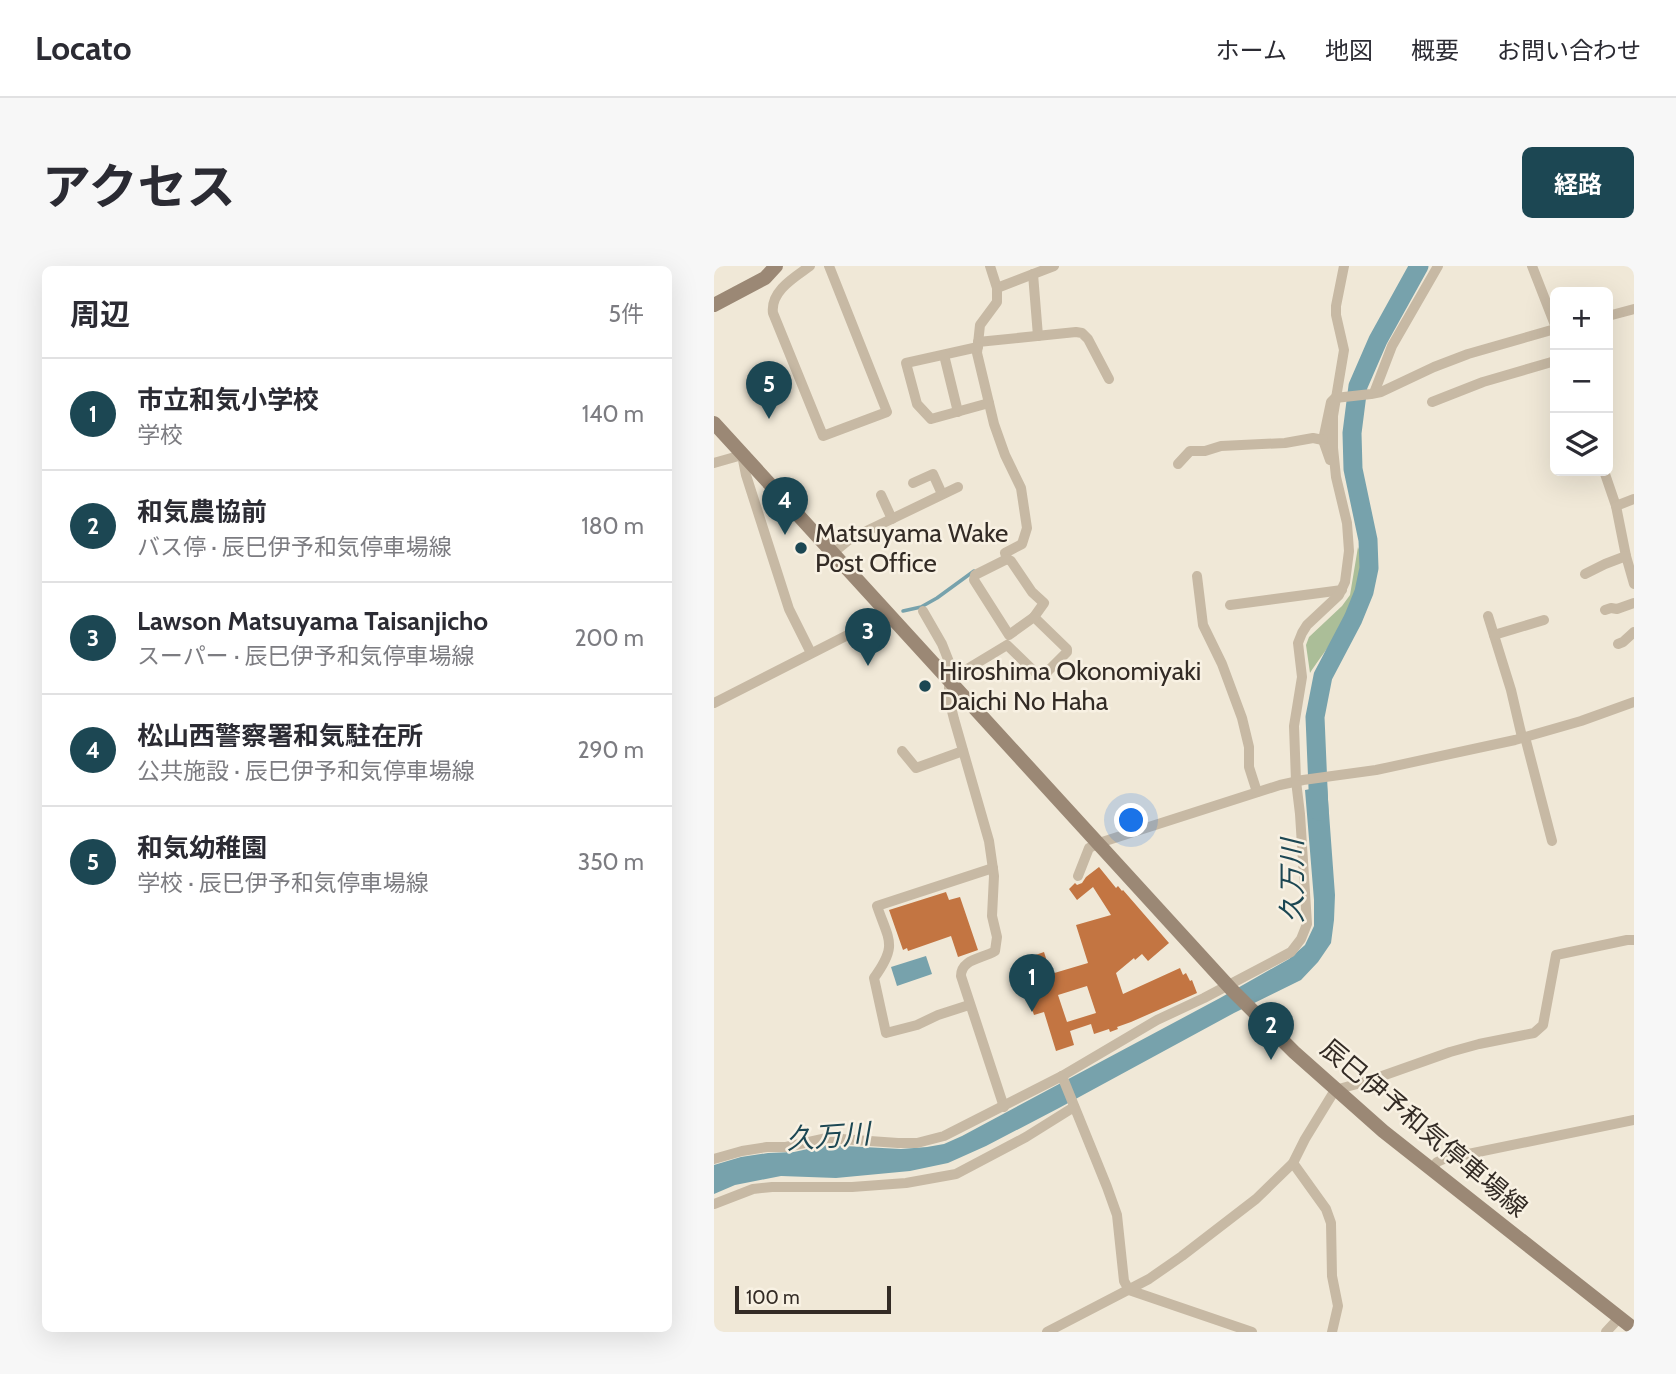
<!DOCTYPE html>
<html lang="ja">
<meta charset="utf-8">
<style>
:root{--surface:#fff;--page:#f7f7f7;--text:#2b2b33;--muted:#7c7c81;--line:#e1e1e2;--accent:#1c4753}
body{margin:0;font-family:Cabin,"Noto Sans JP",sans-serif;background:var(--page);color:var(--text)}
.controls{position:absolute;right:21px;top:21px;display:grid;overflow:hidden;border-radius:10px;box-shadow:0 7px 28px #0002}
.controls button{width:63px;height:63px;display:grid;place-items:center;padding:0;border:0;border-bottom:2px solid var(--line);background:var(--surface);color:var(--text);font:35px sans-serif}
.scale{position:absolute;left:21px;bottom:18px;width:156px;box-sizing:border-box;padding-left:7px;border:4px solid #332b25;border-top:0;font-size:19px;line-height:24px;white-space:nowrap;color:#332b25;-webkit-text-stroke:5px #f8f1e3;paint-order:stroke}
.you{position:absolute;left:418px;top:555px;width:24px;height:24px;margin:-18px;border:5px solid #fff;border-radius:50%;background:#1a73e8;box-shadow:0 0 0 10px #1a73e833}
.badge{display:grid;place-items:center;width:46px;height:46px;border-radius:50%;background:var(--accent);color:#fff;font-size:23px;font-weight:700}
.pin{position:absolute;translate:-50% -58px;filter:drop-shadow(0 2px 4px #0008)}
.pin::after{content:'';position:absolute;top:37px;width:24px;height:21px;background:inherit;clip-path:polygon(0 0,100% 0,50% 100%)}
.list{margin:0;padding:0;list-style:none}
h2{display:flex;justify-content:space-between;align-items:center;height:91px;margin:0;padding:0 28px;font-size:30px}
h2 small{font-size:23px;font-weight:400;color:var(--muted)}
.list li{display:grid;grid-template-columns:46px 1fr auto;gap:21px;align-items:center;box-sizing:border-box;height:112px;padding:0 28px;border-top:2px solid var(--line)}
.list b{display:block;font-size:26px;white-space:nowrap}
.list p{margin:0;font-size:23px;white-space:nowrap;color:var(--muted)}
.list em{font-size:23px;font-style:normal;color:var(--muted)}
.icon{flex:none;width:38px;height:38px;fill:none;stroke:currentColor;stroke-width:2;stroke-linecap:round;stroke-linejoin:round}
.map{position:relative;flex:none;width:920px;height:1066px;overflow:hidden;border-radius:10px}
header{display:flex;align-items:center;gap:42px;box-sizing:border-box;height:98px;padding:0 35px;background:var(--surface);border-bottom:2px solid var(--line)}
header strong{font-size:33px}
nav{display:flex;gap:38px;margin-inline-start:auto;font-size:24px}
.intro{display:flex;align-items:center;justify-content:space-between;box-sizing:border-box;height:168px;padding:0 42px}
h1{margin:0;font-size:49px}
.button{padding:18px 32px;border-radius:10px;background:var(--accent);color:#fff;font-size:24px;font-weight:700}
main{display:flex;gap:42px;padding:0 42px}
aside{flex:1;background:var(--surface);border-radius:10px;box-shadow:0 7px 28px #0002}
.map>svg:first-child{display:block}
</style>
<header>
<strong>Locato</strong>
<nav><a>ホーム</a><a>地図</a><a>概要</a><a>お問い合わせ</a></nav>
</header>
<div class="intro"><h1>アクセス</h1><a class="button">経路</a></div>
<main>
<aside>
<h2>周辺<small>5件</small></h2>
<ul class="list">
<li><span class="badge">1</span><div><b>市立和気小学校</b><p>学校</p></div><em>140 m</em></li>
<li><span class="badge">2</span><div><b>和気農協前</b><p>バス停 · 辰巳伊予和気停車場線</p></div><em>180 m</em></li>
<li><span class="badge">3</span><div><b>Lawson Matsuyama Taisanjicho</b><p>スーパー · 辰巳伊予和気停車場線</p></div><em>200 m</em></li>
<li><span class="badge">4</span><div><b>松山西警察署和気駐在所</b><p>公共施設 · 辰巳伊予和気停車場線</p></div><em>290 m</em></li>
<li><span class="badge">5</span><div><b>和気幼稚園</b><p>学校 · 辰巳伊予和気停車場線</p></div><em>350 m</em></li>
</ul>
</aside>
<div class="map">
<svg width="920" height="1066" viewBox="0 0 920 1066">
<rect width="100%" height="100%" fill="#f0e8d7"/>
<path fill="#abbe98" d="M644,281C661,324 619,373 596,407L592,379L595,371L628,340L636,329Z"/>
<g fill="#77a2ac">
<path d="M613,520L621,629L620,654L617,677L604,696L587,714L520,747L345,842L272,880L234,897L196,905L122,912L67,910L21,919L0,928V899L27,891L54,887L80,886L112,879L187,883L213,881L230,878L248,870L506,732L575,693L591,679L600,660V634L591,524Z"/>
<path d="M212,690L218,708L183,720L177,701Z"/>
</g>
<g fill="none" stroke-linecap="round" stroke-linejoin="round">
<path stroke="#77a2ac" stroke-width="3.5" d="M189,345L207,341L223,332L260,305"/>
<path stroke="#77a2ac" stroke-width="19" d="M605,545L601,451L609,410L639,353L650,326L655,302L654,274L639,203L638,167L644,120L664,74L705,0"/>
</g>
<g fill="#c37542" fill-rule="evenodd">
<path d="M385,601L402,622L404,620L408,625L409,624L455,677L434,695L428,688L421,694L420,692L402,707L409,728L466,702L469,709L472,707L476,715L478,714L483,727L417,756L403,761L404,763L396,766L395,763L380,768L377,758L356,765L360,779L342,785L330,746L320,749L310,719L313,718L309,708L314,706L310,693L330,686L337,708L374,697L362,659L397,649L379,621L363,634L355,623L361,617L363,619L368,617L372,611ZM373,720L382,747L353,756L344,729Z"/>
<path d="M232,626L235,634L246,631L264,684L244,691L237,670L194,685L193,682L189,684L175,644Z"/>
</g>
<g fill="none" stroke-linecap="round" stroke-linejoin="round">
<g stroke="#c7b9a4" stroke-width="10">
<path d="M96,0C81,11 56,25 59,47L109,170L173,146L115,0"/>
<path d="M276,0L283,22L340,0"/>
<path d="M818,0L841,59"/>
<path d="M319,8L324,70"/>
<path d="M283,22V36L266,59L263,87L280,158L291,189L307,222L313,262L308,278L291,287L293,293L261,309L260,314L295,369L320,351L353,383V386L329,410L324,409L293,379L235,414V433L240,453L275,575L280,610L278,650L283,671L281,685C268,693 247,693 247,710L290,841"/>
<path d="M894,50L920,43"/>
<path d="M264,76L362,66L368,67L374,73L395,113"/>
<path d="M264,81L192,97L203,138L217,153L275,137"/>
<path d="M230,89L244,146"/>
<path d="M660,127L678,80L724,0"/>
<path d="M718,136L769,116L841,95"/>
<path d="M616,194L609,174L617,136L621,132L657,128L667,126L720,101L754,88L841,63"/>
<path d="M0,197L28,189L32,209L75,343L97,387"/>
<path d="M464,198L476,185H491L507,180L571,177L599,172L609,174"/>
<path d="M890,205L902,240L912,290L920,318"/>
<path d="M199,217L219,208L228,228"/>
<path d="M167,229L178,253"/>
<path d="M902,240L920,233"/>
<path d="M119,287L136,273L244,221"/>
<path d="M293,293L297,295L318,326L330,337L320,351"/>
<path d="M871,308L891,298L912,290"/>
<path d="M483,310L489,359L508,398L528,452L535,481V501L543,526"/>
<path d="M516,339L628,324"/>
<path d="M891,344L897,342L903,343L920,337"/>
<path d="M209,345L228,378L241,411"/>
<path d="M774,350L797,424L808,471"/>
<path d="M780,369L830,354"/>
<path d="M904,378L909,376L920,366"/>
<path d="M0,437L175,348"/>
<path d="M811,471L838,575"/>
<path d="M188,485L202,502L249,485"/>
<path d="M364,610L375,582L385,577L566,519L589,514L662,504L801,474L867,455L920,436"/>
<path d="M255,739L224,749L203,759L172,767L160,712C184,679 175,675 163,640L279,602"/>
<path d="M348,810L393,921L403,949L410,1015L415,1024L538,1066"/>
<path d="M0,893L28,885L53,881H72L113,872L184,877H203L230,870L348,810L443,754L490,732L577,686L587,673L593,658L586,548L582,515L580,460L588,411L584,377L588,367L593,359L625,329L631,316L635,285L633,257L622,211L619,182V150L630,84L622,49V40L630,0"/>
<path d="M579,897L612,943L617,957L618,1010L624,1040L618,1066"/>
<path d="M717,904L723,896L730,893L920,854"/>
<path d="M0,938L39,923L58,921H138L192,917L242,908L312,871L360,841"/>
<path d="M333,1066L435,1013L468,990L542,933L579,897L591,873L621,824L654,815L736,786L765,778L820,767L829,759L842,689L913,674H920"/>
<path d="M892,1066L905,1052"/>
</g>
<g stroke="#9b8875" stroke-width="14">
<path d="M0,39L51,12L62,0"/>
<path d="M0,157L518,724L580,786L669,865L920,1063"/>
</g>
</g>
<g fill="#1c4753" stroke="#f8f1e3" stroke-width="2.5">
<circle cx="87" cy="282" r="7"/>
<circle cx="211" cy="420" r="7"/>
</g>
<g text-anchor="middle" stroke-width="5" stroke-linejoin="round" paint-order="stroke">
<g font-size="26" fill="#332b25" stroke="#f8f1e3" text-anchor="start">
<text x="101" y="276">Matsuyama Wake<tspan x="101" dy="30">Post Office</tspan></text>
<text x="225" y="414">Hiroshima Okonomiyaki<tspan x="225" dy="30">Daichi No Haha</tspan></text>
</g>
<g font-size="26" fill="#332b25" stroke="#f8f1e3">
<text transform="translate(710 862) rotate(40)" y="9">辰巳伊予和気停車場線</text>
</g>
<g font-size="28" font-style="italic" fill="#1c4753" stroke="#f8f1e3">
<text transform="translate(578 615) rotate(-90)" y="10">久万川</text>
<text transform="translate(114 870) rotate(-4)" y="10">久万川</text>
</g>
</g>
</svg>
<div class="controls">
<button>+</button>
<button>−</button>
<button><svg class="icon" aria-label="layers" viewBox="0 0 24 24"><path d="M12 4l9 5-9 5-9-5zM3 14l9 5 9-5"/></svg></button>
</div>
<div class="scale">100 m</div>
<div class="you"></div>
<div class="pin badge" style="left:318px;top:746px">1</div>
<div class="pin badge" style="left:557px;top:794px">2</div>
<div class="pin badge" style="left:154px;top:400px">3</div>
<div class="pin badge" style="left:71px;top:269px">4</div>
<div class="pin badge" style="left:55px;top:153px">5</div>
</div>
</main>
